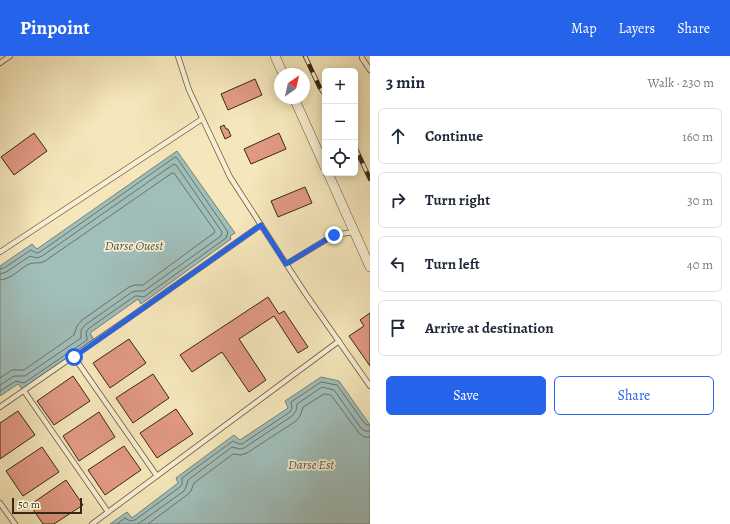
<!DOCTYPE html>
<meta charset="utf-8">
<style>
:root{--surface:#fff;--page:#f6f6f7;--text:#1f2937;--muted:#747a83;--line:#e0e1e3;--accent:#2563eb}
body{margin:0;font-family:Alegreya,serif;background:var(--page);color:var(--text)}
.controls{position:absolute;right:12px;top:12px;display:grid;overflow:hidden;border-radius:6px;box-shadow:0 2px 10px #0003}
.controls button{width:36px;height:36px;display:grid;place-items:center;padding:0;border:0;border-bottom:1px solid var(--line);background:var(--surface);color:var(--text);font:20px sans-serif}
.compass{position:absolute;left:274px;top:12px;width:36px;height:36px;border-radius:50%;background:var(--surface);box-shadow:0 2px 10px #0003;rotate:34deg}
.scale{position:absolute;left:12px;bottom:10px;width:70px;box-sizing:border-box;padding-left:4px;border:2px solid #382813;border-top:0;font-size:11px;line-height:14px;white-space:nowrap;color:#382813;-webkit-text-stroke:3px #f8efd3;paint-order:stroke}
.stop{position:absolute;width:12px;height:12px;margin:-9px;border:3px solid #2563eb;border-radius:50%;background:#fff}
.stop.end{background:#2563eb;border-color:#fff;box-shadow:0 1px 4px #0008}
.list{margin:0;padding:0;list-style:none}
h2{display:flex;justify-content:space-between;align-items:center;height:52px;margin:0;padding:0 16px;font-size:17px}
h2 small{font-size:13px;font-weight:400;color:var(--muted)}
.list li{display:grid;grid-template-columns:26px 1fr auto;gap:12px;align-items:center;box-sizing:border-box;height:56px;margin:0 8px 8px;padding:0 8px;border:1px solid var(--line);border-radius:6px}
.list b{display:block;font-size:15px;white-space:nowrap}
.list em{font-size:13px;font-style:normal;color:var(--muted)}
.actions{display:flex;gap:8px;padding:12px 16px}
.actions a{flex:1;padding:9px 0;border:1px solid var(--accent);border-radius:6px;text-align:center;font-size:14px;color:var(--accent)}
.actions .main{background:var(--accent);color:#fff}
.icon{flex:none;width:22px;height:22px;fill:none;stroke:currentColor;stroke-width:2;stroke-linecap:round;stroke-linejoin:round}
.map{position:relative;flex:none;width:370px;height:468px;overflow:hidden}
header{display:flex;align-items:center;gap:24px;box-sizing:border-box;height:56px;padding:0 20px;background:var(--accent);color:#fff}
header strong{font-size:19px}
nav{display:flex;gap:22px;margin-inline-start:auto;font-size:14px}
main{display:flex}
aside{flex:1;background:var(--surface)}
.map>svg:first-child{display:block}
</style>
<header>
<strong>Pinpoint</strong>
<nav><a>Map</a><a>Layers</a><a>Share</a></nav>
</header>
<main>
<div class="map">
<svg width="370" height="468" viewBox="0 0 370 468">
<rect width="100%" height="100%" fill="#f5e7bb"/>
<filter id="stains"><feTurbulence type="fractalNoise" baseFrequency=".005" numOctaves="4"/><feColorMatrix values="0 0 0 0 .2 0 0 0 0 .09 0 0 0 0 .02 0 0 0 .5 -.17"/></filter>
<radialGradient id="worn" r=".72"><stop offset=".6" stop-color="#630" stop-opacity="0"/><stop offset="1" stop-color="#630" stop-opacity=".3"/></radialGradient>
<g fill="#a0beba" stroke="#768277">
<path d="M177,95L235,177L230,180L231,183L141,248L138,243L90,277L94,284L22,333L18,328L0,340V210L32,188L37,193Z"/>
<path d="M321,321L339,325L370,369V468H110L127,456L132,462L178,427L176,422L234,379L240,384L288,352L285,345Z"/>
</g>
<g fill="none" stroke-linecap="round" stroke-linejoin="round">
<g stroke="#6c7366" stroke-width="1">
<path d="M0,213L4,212L31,194L36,197L40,196L175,101L177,102L228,176L226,182L144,241L138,240H135L88,273L86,277L87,282V284L24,327L16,325L0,335"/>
<path d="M0,218L6,216L30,200L37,202L42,200L174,108L176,109L222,176L221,180L144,235H137L132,236L85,269L81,274V282L25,320H14L0,329"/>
<path d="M0,224C12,223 19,213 29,208C34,206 40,208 45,205L172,117H174L215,175L214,177L143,229H135L129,231L82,264L77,270L74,279L24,314H12L0,322"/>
<path d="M117,468L125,462L130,465L135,464L180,431L182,428V422L233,385L239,388H242L290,356L292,352L291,346L321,326L337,329L365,368L370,370"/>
<path d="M138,468L184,435L186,431L188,424L232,391L240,393L244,392L292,360L296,355L297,348L322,331L334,334L361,372L365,375H370"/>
<path d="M148,468L187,439L191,435L194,427L233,398L241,399L247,397L296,365L300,360L303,351L324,338L331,339L359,377L364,381H370"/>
</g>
</g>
<g fill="#e19983" stroke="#382813">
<path d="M255,23L262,39L228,54L221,38Z"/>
<path d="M224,69L226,73H228L231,80L225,83L220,71Z"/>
<path d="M34,77L47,95L14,119L1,101Z"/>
<path d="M279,77L286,93L251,108L244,93Z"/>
<path d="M305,131L312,147L278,161L271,145Z"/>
<path d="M268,241L279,258L284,255L308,291L298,297L274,260L239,283L266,324L249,336L222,296L192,316L180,299Z"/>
<path d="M370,257V310L349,280L364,270L360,264Z"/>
<path d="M129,283L146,307L110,332L93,307Z"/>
<path d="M153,318L169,342L133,367L116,342Z"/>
<path d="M73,320L90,345L54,369L37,345Z"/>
<path d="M176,353L193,378L157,402L140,377Z"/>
<path d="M18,355L35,379L0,403V367Z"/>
<path d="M99,356L115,381L79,405L63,380Z"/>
<path d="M124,390L141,414L105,439L88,414Z"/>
<path d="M42,391L59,416L23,440L6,415Z"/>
<path d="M66,424L83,449L54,468H43L30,449Z"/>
</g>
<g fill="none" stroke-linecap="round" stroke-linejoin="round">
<g stroke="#67583d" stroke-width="6">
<g id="service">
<path d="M178,0L189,34L230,121L305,237L370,330"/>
<path d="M362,0V2L370,14"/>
<path d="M0,7L10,0"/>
<path d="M0,196L202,63"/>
<path d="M286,208L334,179L354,176"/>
<path d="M74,301L157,420"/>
<path d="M24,335L108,456"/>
<path d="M0,351L129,262L261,169"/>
<path d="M0,447L15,468"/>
<path d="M92,468L339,285"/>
</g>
</g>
<g stroke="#67583d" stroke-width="10">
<g id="minor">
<path d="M275,0L283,18"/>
<path d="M294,42L325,111"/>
<path d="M328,117L370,211"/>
</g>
</g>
<use href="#service" stroke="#f8efd3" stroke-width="4.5"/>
<use href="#minor" stroke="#f8efd3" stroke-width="9"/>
<g stroke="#382813" stroke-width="4.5">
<g id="rail">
<path d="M305,0L320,32L325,39"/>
<path d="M355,91L370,123"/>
</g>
</g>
<use href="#rail" stroke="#f8efd3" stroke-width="3" stroke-dasharray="9" stroke-linecap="butt"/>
</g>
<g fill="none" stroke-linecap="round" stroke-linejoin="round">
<path stroke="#2563eb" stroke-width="5" d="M74,301L261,169L286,208L334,179"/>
</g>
<g text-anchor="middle" stroke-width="3.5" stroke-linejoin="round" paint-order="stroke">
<g font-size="13" font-style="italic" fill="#575545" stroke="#f8efd3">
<text x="134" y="194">Darse Ouest</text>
<text x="311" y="413">Darse Est</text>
</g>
</g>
<rect width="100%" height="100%" filter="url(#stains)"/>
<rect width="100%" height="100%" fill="url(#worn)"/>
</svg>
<div class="controls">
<button>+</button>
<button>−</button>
<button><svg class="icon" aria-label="locate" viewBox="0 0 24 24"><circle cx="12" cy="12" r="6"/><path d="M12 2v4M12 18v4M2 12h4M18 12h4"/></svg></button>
</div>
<svg class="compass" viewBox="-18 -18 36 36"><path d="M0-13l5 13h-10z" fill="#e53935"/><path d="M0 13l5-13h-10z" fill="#747a83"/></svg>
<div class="scale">50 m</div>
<div class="stop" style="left:74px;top:301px"></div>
<div class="stop end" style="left:334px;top:179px"></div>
</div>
<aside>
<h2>3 min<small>Walk · 230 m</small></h2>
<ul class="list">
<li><svg class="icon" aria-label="ahead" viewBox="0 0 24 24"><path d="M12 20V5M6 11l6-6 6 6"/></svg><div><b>Continue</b></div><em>160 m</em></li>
<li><svg class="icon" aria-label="right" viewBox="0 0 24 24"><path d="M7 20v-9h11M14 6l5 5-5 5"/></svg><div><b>Turn right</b></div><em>30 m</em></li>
<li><svg class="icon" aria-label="left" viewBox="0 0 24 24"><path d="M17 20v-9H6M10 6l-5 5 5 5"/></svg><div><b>Turn left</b></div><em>40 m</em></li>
<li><svg class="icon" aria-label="arrive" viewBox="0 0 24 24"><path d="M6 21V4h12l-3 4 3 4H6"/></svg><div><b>Arrive at destination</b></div></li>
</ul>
<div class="actions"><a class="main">Save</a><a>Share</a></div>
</aside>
</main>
